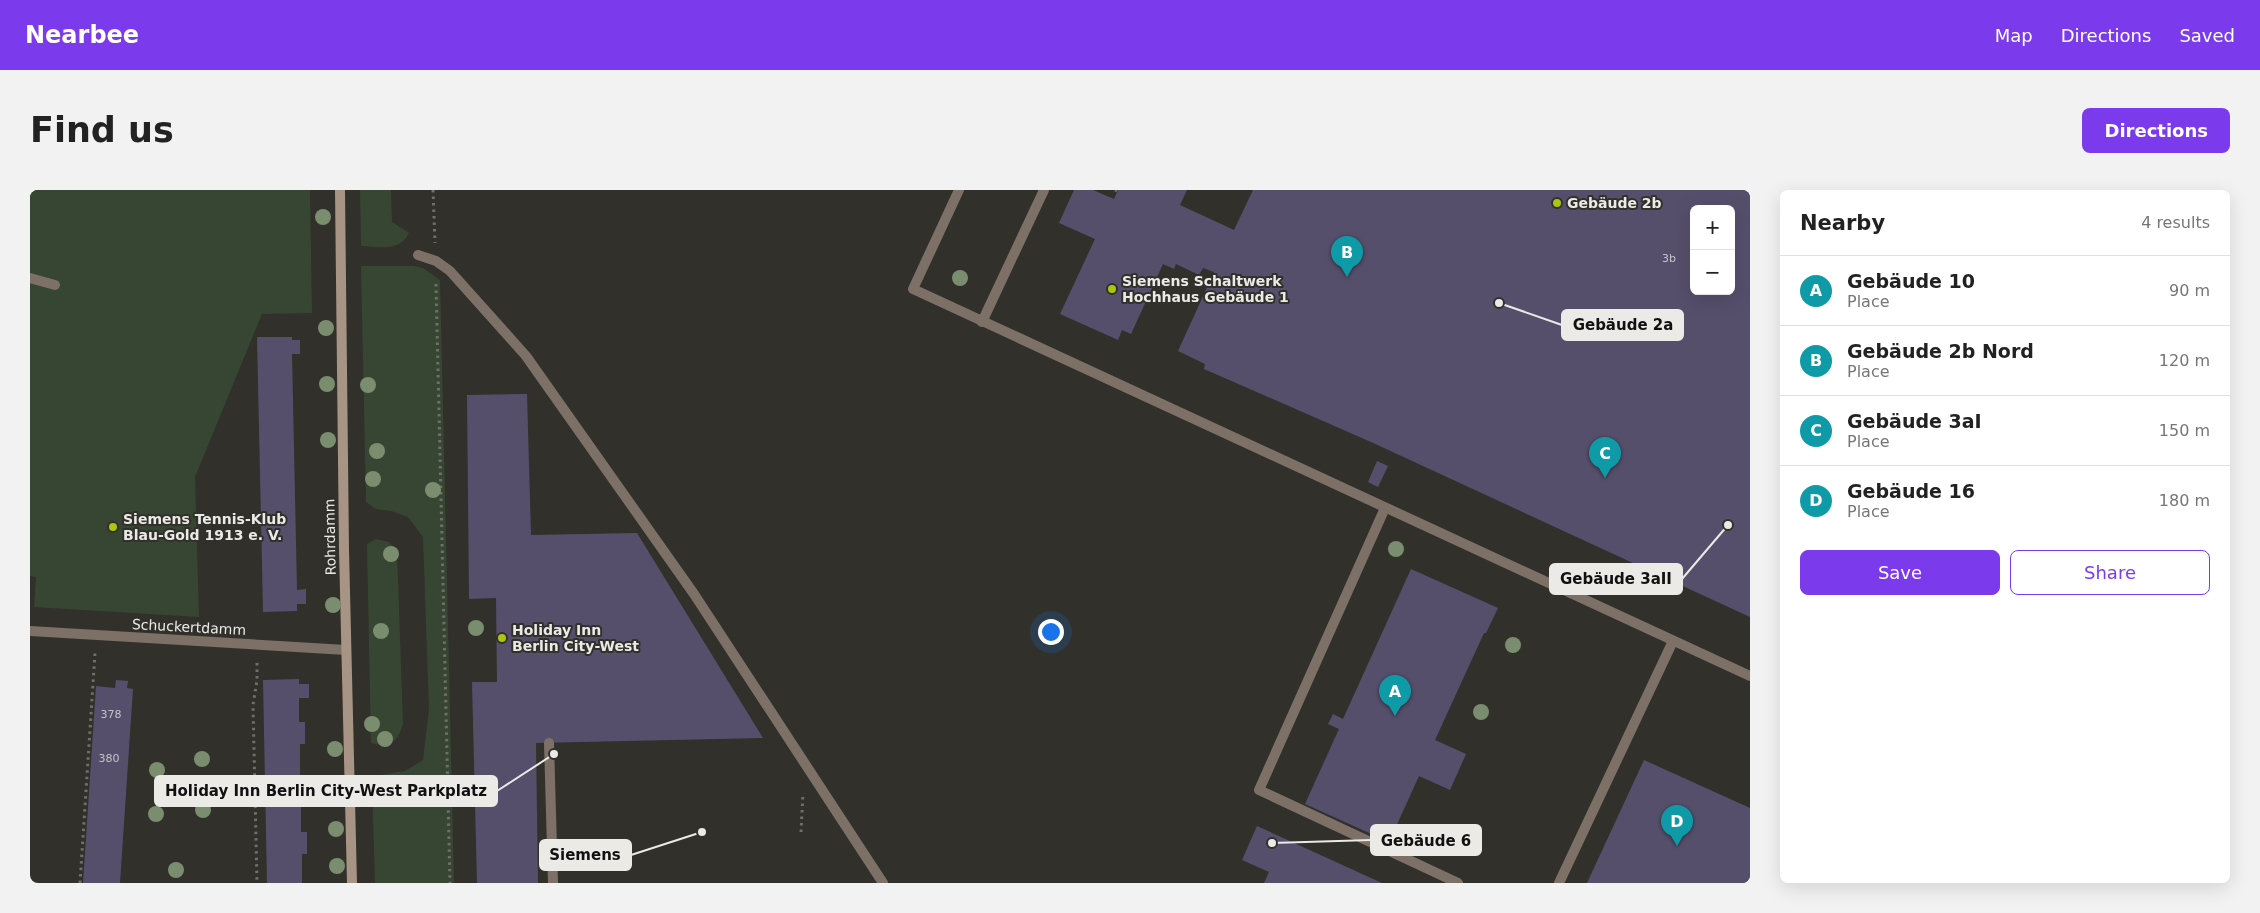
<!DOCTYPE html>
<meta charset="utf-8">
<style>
:root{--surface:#fff;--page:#f2f2f2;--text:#222;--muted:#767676;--line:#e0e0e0;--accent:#7c3aed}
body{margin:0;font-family:"DejaVu Sans",sans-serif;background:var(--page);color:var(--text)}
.controls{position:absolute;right:15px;top:15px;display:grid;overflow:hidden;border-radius:8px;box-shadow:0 5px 20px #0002}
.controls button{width:45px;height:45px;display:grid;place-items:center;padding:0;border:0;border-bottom:1px solid var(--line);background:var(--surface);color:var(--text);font:25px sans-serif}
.you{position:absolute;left:1020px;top:441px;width:18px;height:18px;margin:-12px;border:4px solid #fff;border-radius:50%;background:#1a73e8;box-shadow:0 0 0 8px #1a73e833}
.badge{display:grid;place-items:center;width:32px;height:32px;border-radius:50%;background:var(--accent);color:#fff;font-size:16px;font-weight:700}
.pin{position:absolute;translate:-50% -41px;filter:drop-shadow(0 1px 2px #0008)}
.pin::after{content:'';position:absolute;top:26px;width:18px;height:15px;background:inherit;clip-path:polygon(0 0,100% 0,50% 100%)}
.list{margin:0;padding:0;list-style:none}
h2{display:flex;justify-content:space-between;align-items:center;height:65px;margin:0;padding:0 20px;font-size:21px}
h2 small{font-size:16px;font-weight:400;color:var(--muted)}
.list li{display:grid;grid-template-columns:32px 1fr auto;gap:15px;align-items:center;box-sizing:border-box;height:70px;padding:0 20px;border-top:1px solid var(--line)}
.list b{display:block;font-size:19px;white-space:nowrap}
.list p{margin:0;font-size:16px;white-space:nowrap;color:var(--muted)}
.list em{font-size:16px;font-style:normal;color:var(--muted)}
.actions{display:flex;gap:10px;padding:15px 20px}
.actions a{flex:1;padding:11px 0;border:1px solid var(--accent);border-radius:8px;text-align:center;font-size:18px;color:var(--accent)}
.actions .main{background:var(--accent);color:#fff}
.map{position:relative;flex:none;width:1720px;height:693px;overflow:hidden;border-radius:8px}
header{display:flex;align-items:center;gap:30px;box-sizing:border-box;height:70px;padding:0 25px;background:var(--accent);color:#fff}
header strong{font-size:24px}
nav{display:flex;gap:28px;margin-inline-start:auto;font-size:18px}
.intro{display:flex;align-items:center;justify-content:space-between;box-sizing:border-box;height:120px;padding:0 30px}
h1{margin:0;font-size:35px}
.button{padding:12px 22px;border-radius:8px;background:var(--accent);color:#fff;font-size:18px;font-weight:700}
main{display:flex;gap:30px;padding:0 30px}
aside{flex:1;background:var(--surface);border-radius:8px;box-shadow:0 5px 20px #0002}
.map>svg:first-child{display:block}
</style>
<header>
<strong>Nearbee</strong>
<nav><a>Map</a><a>Directions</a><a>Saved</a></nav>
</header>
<div class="intro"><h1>Find us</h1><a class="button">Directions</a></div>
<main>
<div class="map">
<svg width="1720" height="693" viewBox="0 0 1720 693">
<rect width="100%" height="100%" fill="#31302b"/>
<g fill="#374632">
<path d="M0,0H280L282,123L232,124L165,287L169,427L4,417L6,387L0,386Z"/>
<path d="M330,0H361L362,32L379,43C370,62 349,57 331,56Z"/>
<path d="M331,76H384L393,78L410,90L424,693H345L342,593L351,585L375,581L393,570L399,520L393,347L378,327L361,321L346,319L336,312Z"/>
<path d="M346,349L359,352L367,361L373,534C368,551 360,559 341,553L337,354Z"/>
</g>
<g fill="#564f6c" fill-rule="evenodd">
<path d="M1044,0H1063L1084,9L1088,0H1157L1150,15L1204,40L1223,0H1720V427L1341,252L1174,179L1175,174L1148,161L1184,82L1173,78L1169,85L1146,74L1144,79L1133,74L1101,144L1092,140L1088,150L1030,124L1065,49L1029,33ZM1664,19H1701V101H1664Z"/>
<path d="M227,147H262V150H270V164H262L267,400L276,399V414H267V421L233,422Z"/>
<path d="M497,204L501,345L607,343L733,548L506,553L508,693H447L442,492H467L466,408L439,409L437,205Z"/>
<path d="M1347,271L1358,276L1348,297L1338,292Z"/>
<path d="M1381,379L1468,418L1456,443H1454L1405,550L1436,564L1420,600L1389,586L1359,652L1275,614L1309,539L1298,534L1303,524L1313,529Z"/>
<path d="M269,489V494H279V508H269V532H275V554H270V587H276V609H271V642H277V664H272V693H237L233,490Z"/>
<path d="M86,490L98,491L97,498L103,499L90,693H53L66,496L85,498Z"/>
<path d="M1614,570L1720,618V693H1557Z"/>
<path d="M1227,636L1352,693H1234L1239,682L1212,670Z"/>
</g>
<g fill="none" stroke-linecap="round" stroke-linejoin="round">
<g stroke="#706f6b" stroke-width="3" stroke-dasharray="2.5 4" stroke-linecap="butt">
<path d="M403,0L405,53"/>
<path d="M1085,0L1087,1"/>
<path d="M406,94L420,693"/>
<path d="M227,473V490L223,515L227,693"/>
<path d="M771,642L773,603"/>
<path d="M50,693L65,463"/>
</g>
<g stroke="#7d7066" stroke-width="10">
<path d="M929,0L883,99L1720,486"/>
<path d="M388,65L406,71L420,81L496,166L664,404L853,693"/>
<path d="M0,88L25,95"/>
<path d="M952,132L1014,0"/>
<path d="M1355,318L1229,600L1428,693"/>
<path d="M519,553L523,693"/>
<path d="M1529,693L1643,451"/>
</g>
<path stroke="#7d7066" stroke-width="10" d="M0,441L316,460"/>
<path stroke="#a89484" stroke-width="10" d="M310,0L314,360L322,693"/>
</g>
<g fill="#7a8e6f">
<circle cx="293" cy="27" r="8"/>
<circle cx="930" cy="88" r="8"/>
<circle cx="296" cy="138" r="8"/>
<circle cx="297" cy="194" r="8"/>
<circle cx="338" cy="195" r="8"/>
<circle cx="298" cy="250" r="8"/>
<circle cx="347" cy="261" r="8"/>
<circle cx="343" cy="289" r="8"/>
<circle cx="403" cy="300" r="8"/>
<circle cx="1366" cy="359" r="8"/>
<circle cx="361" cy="364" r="8"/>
<circle cx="303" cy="415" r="8"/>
<circle cx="446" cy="438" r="8"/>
<circle cx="351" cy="441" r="8"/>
<circle cx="1483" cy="455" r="8"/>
<circle cx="1451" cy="522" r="8"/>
<circle cx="342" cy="534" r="8"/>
<circle cx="355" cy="549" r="8"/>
<circle cx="305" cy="559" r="8"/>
<circle cx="172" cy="569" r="8"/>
<circle cx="127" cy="580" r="8"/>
<circle cx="173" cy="620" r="8"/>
<circle cx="126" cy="624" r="8"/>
<circle cx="306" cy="639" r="8"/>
<circle cx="307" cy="676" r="8"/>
<circle cx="146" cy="680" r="8"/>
</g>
<g fill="#adc60d" stroke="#31302b" stroke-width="2">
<circle cx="1527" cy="13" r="5"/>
<circle cx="1082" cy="99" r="5"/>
<circle cx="83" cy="337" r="5"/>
<circle cx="472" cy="448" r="5"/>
</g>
<g text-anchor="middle" stroke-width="4" stroke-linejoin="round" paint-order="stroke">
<g font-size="11" fill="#c6c3c8">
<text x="1639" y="72">3b</text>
<text x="81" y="528">378</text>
<text x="79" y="572">380</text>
</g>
<g font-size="14" font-weight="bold" fill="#ebeae7" stroke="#31302b" text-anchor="start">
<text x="1537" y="18">Gebäude 2b</text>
<text x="1092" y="96">Siemens Schaltwerk<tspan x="1092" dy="16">Hochhaus Gebäude 1</tspan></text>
<text x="93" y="334">Siemens Tennis-Klub<tspan x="93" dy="16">Blau-Gold 1913 e. V.</tspan></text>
<text x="482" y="445">Holiday Inn<tspan x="482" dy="16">Berlin City-West</tspan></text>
</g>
<g font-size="14" fill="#ebeae7" stroke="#31302b">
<text transform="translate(300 347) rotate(-91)" y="5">Rohrdamm</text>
<text transform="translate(159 437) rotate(3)" y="5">Schuckertdamm</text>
</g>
</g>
<path fill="none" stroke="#ebeae7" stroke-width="2" d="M1469 113L1532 135M1698 335L1652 389M524 564L467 601M1242 653L1341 650M672 642L601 665"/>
<g fill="#ebeae7" stroke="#31302b" stroke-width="2">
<circle cx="1469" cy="113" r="5"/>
<circle cx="1698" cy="335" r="5"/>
<circle cx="524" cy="564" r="5"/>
<circle cx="1242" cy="653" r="5"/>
<circle cx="672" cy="642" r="5"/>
</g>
<g fill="#ebeae7" stroke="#ebeae7" stroke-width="2">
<rect x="1532" y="120" width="121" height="30" rx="5"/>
<rect x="1520" y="374" width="132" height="30" rx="5"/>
<rect x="125" y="586" width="342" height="30" rx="5"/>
<rect x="1341" y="635" width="110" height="30" rx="5"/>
<rect x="510" y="650" width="91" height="30" rx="5"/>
</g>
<g font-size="15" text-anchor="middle" font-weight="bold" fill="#111">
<text x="1593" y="140">Gebäude 2a</text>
<text x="1586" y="394">Gebäude 3aII</text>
<text x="296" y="606">Holiday Inn Berlin City-West Parkplatz</text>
<text x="1396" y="656">Gebäude 6</text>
<text x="555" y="670">Siemens</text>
</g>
</svg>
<div class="controls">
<button>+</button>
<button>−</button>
</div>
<div class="you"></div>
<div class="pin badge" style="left:1365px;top:526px;background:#0f9aa8">A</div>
<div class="pin badge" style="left:1317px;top:87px;background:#0f9aa8">B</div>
<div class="pin badge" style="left:1575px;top:288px;background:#0f9aa8">C</div>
<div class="pin badge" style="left:1647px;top:656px;background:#0f9aa8">D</div>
</div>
<aside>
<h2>Nearby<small>4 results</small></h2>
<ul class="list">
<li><span class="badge" style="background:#0f9aa8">A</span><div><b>Gebäude 10</b><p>Place</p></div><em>90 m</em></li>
<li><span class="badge" style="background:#0f9aa8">B</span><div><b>Gebäude 2b Nord</b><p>Place</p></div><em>120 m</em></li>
<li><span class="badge" style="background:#0f9aa8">C</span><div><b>Gebäude 3aI</b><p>Place</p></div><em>150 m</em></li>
<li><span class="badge" style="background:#0f9aa8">D</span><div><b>Gebäude 16</b><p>Place</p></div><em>180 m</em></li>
</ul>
<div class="actions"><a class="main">Save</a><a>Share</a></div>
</aside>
</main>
